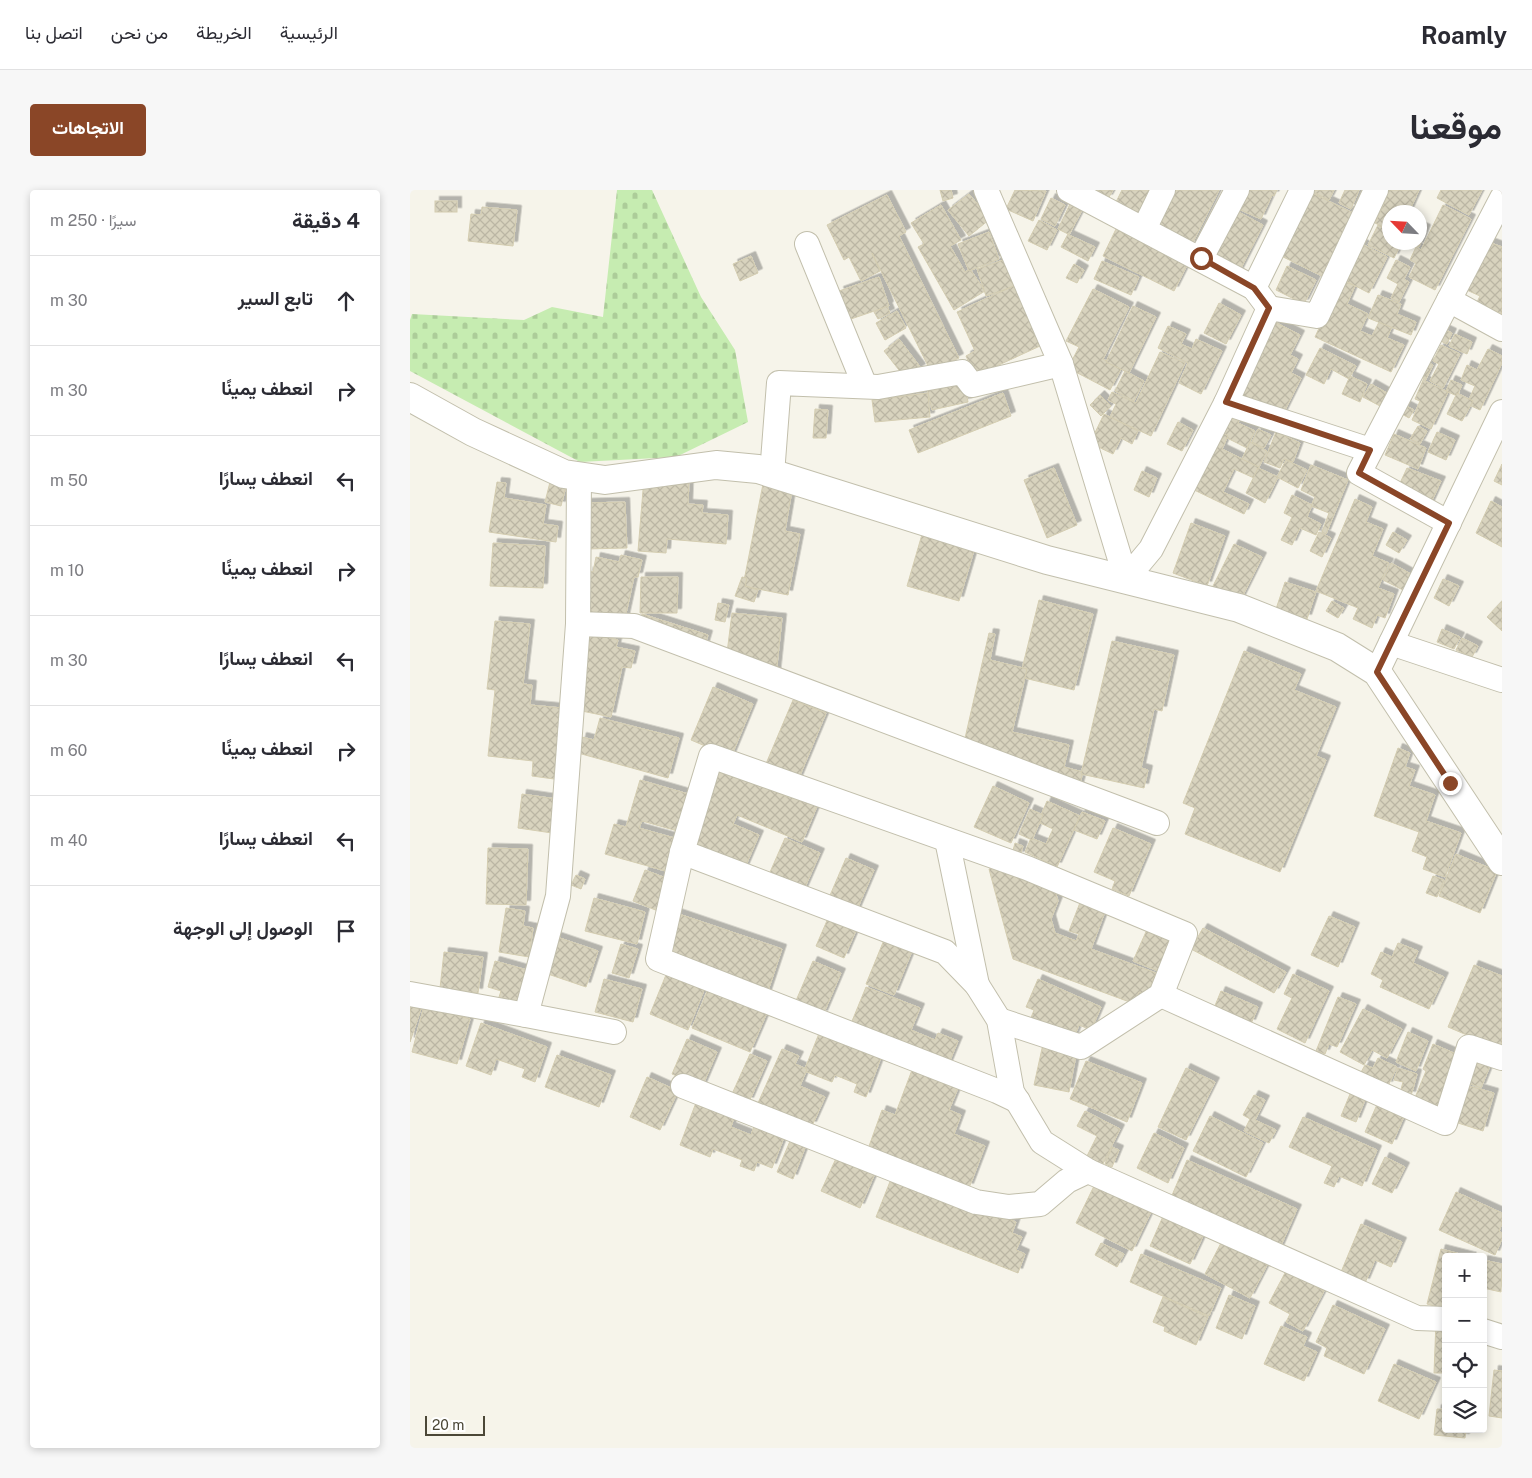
<!DOCTYPE html>
<html lang="ar">
<meta charset="utf-8">
<style>
:root{--surface:#fff;--page:#f7f7f7;--text:#2b2b33;--muted:#7c7c81;--line:#e1e1e2;--accent:#8a4627}
body{margin:0;font-family:"Public Sans",Vazirmatn,sans-serif;background:var(--page);color:var(--text);direction:rtl}
.controls{position:absolute;right:15px;bottom:15px;display:grid;overflow:hidden;border-radius:5px;box-shadow:0 2px 8px #0003}
.controls button{width:45px;height:45px;display:grid;place-items:center;padding:0;border:0;border-bottom:1px solid var(--line);background:var(--surface);color:var(--text);font:25px sans-serif}
.compass{position:absolute;left:972px;top:15px;width:45px;height:45px;border-radius:50%;background:var(--surface);box-shadow:0 2px 8px #0003;rotate:295deg}
.scale{position:absolute;left:15px;bottom:12px;width:60px;box-sizing:border-box;padding-left:5px;border:2px solid #4b4737;border-top:0;font-size:14px;line-height:18px;white-space:nowrap;color:#4b4737;-webkit-text-stroke:4px #fff;paint-order:stroke}
.stop{position:absolute;width:15px;height:15px;margin:-11px;border:4px solid #8a4627;border-radius:50%;background:#fff}
.stop.end{background:#8a4627;border-color:#fff;box-shadow:0 1px 5px #0008}
.list{margin:0;padding:0;list-style:none}
h2{display:flex;justify-content:space-between;align-items:center;height:65px;margin:0;padding:0 20px;font-size:21px}
h2 small{font-size:16px;font-weight:400;color:var(--muted)}
.list li{display:grid;grid-template-columns:32px 1fr auto;gap:15px;align-items:center;box-sizing:border-box;height:90px;padding:0 20px;border-top:1px solid var(--line)}
.list b{display:block;font-size:19px;white-space:nowrap}
.list em{font-size:16px;font-style:normal;color:var(--muted)}
.icon{flex:none;width:28px;height:28px;fill:none;stroke:currentColor;stroke-width:2;stroke-linecap:round;stroke-linejoin:round}
.map{position:relative;flex:none;width:1092px;height:1258px;overflow:hidden;direction:ltr;border-radius:5px}
header{display:flex;align-items:center;gap:30px;box-sizing:border-box;height:70px;padding:0 25px;background:var(--surface);border-bottom:1px solid var(--line)}
header strong{font-size:24px}
nav{display:flex;gap:28px;margin-inline-start:auto;font-size:18px}
.intro{display:flex;align-items:center;justify-content:space-between;box-sizing:border-box;height:120px;padding:0 30px}
h1{margin:0;font-size:35px}
.button{padding:12px 22px;border-radius:5px;background:var(--accent);color:#fff;font-size:18px;font-weight:700}
main{display:flex;gap:30px;padding:0 30px}
aside{flex:1;background:var(--surface);border-radius:5px;box-shadow:0 2px 8px #0003}
.map>svg:first-child{display:block}
</style>
<header>
<strong>Roamly</strong>
<nav><a>الرئيسية</a><a>الخريطة</a><a>من نحن</a><a>اتصل بنا</a></nav>
</header>
<div class="intro"><h1>موقعنا</h1><a class="button">الاتجاهات</a></div>
<main>
<div class="map">
<svg width="1092" height="1258" viewBox="0 0 1092 1258">
<defs>
<pattern id="cemetery-stones" width="16" height="16" patternUnits="userSpaceOnUse" patternTransform="scale(1.25)"><rect width="16" height="16" fill="#c6ecb1"/><path d="M2 7V4a2 2 0 0 1 4 0v3zM10 15v-3a2 2 0 0 1 4 0v3z" fill="#accc99"/></pattern>
<pattern id="building-cross-hatch" width="8" height="8" patternUnits="userSpaceOnUse" patternTransform="scale(1.25)"><rect width="8" height="8" fill="#d8d3be"/><path d="M0 0l8 8M0 8l8-8" fill="none" stroke="#bbb6a4"/></pattern>
<filter id="shadow"><feDropShadow dx="4.5" dy="-4.5" stdDeviation="0" flood-color="#0004"/></filter>
</defs>
<rect width="100%" height="100%" fill="#f6f4ea"/>
<path fill="url(#cemetery-stones)" d="M207,0H242L291,107L325,160L338,232L266,267L170,272L0,181V130L2,124L114,130L142,117L193,127Z"/>
<g fill="url(#building-cross-hatch)" stroke="#d4cdb1" filter="url(#shadow)">
<path d="M530,0H541L543,8L533,11Z"/>
<path d="M605,0L636,1L623,31L596,19Z"/>
<path d="M686,0H703L698,9L685,2Z"/>
<path d="M712,0H740L726,30L703,18Z"/>
<path d="M749,0H809L781,56L733,33Z"/>
<path d="M831,0H867L864,6L862,5L851,29L824,17Z"/>
<path d="M896,0L945,24L914,87L861,61Z"/>
<path d="M899,0H924L919,10Z"/>
<path d="M935,0H949L941,19L929,13Z"/>
<path d="M974,0H1009L999,22H979V40L965,33L975,11L970,8Z"/>
<path d="M1031,0H1072L1059,25L1027,8Z"/>
<path d="M559,4L580,29L559,46L538,20Z"/>
<path d="M477,5L496,42L489,46L549,168L521,182L462,63L470,81L451,91L439,67L434,70L417,35Z"/>
<path d="M641,8L655,15L645,36L631,29Z"/>
<rect x="25" y="11" width="22" height="11"/>
<path d="M660,14L672,20L659,45L685,57L678,71L651,57L658,44L648,39Z"/>
<path d="M531,15L551,50L540,56L555,82L560,79L575,101L544,120L508,57L514,54L501,33Z"/>
<path d="M1033,15L1061,29L1025,100L999,87L1006,73L1000,70L1006,57L1011,60Z"/>
<path d="M817,16L853,35L828,84L792,66Z"/>
<path d="M72,17L107,20L103,56L58,51L61,24L71,25Z"/>
<path d="M629,30L647,40L637,60L618,51Z"/>
<path d="M968,35L979,41V52H992L984,68L958,55Z"/>
<path d="M1009,36L1016,39L1009,57L999,52H1009Z"/>
<path d="M706,39L777,75L764,101L693,66Z"/>
<path d="M579,42L589,69L559,81L548,54Z"/>
<path d="M1073,50L1092,57V124L1067,112L1070,106L1050,97Z"/>
<path d="M952,54L977,67L959,103L934,90Z"/>
<path d="M341,66L348,83L330,91L323,74Z"/>
<path d="M605,66L614,93L576,106L567,79Z"/>
<path d="M986,70L1000,77L994,89L999,92L989,112L981,108L988,94L977,88Z"/>
<path d="M692,71L729,87L721,105L684,89Z"/>
<path d="M664,74L674,80L667,93L656,88Z"/>
<path d="M877,76L906,90L894,114L866,100Z"/>
<path d="M469,87L479,116L438,130L429,101Z"/>
<path d="M931,90L945,96L937,114L958,124L950,141L962,146L969,132L982,137L977,148L994,155L981,182L905,147Z"/>
<path d="M610,93L636,149L628,153L630,156L565,186L556,166L565,161L547,122Z"/>
<path d="M683,99L719,117L693,169L711,179L700,200L658,178L669,157L656,151Z"/>
<path d="M968,105L991,114L987,124L1006,132L1001,145L958,128Z"/>
<path d="M809,113L831,125L816,154L794,143Z"/>
<path d="M477,116L480,123L468,129L464,122Z"/>
<path d="M723,116L746,127L719,183L696,172Z"/>
<path d="M487,121L496,138L475,150L466,133Z"/>
<path d="M857,128L890,145L880,165L888,169L881,183L891,188L871,228L821,202Z"/>
<path d="M758,136L776,144L771,154L782,159L786,149L812,161L791,204L769,193L778,173L748,158Z"/>
<path d="M1027,136L1042,143L1037,154L1022,147Z"/>
<path d="M1045,144L1062,152L1057,164L1039,156Z"/>
<path d="M489,149L511,178L496,189L474,161Z"/>
<path d="M1031,155L1050,164L1033,198L1020,191L1029,174L1023,171Z"/>
<path d="M910,158L946,176L939,189L921,179L914,194L896,185Z"/>
<path d="M1078,159L1092,166V173L1070,220L1057,214L1065,196L1051,190L1057,175L1067,180Z"/>
<path d="M750,162L775,173L741,246L700,227L706,214L698,210L702,202L726,213Z"/>
<path d="M1012,170L1023,175L1015,191L1038,202L1021,239L1002,230L1010,211L1005,209L1014,188L1006,184Z"/>
<path d="M715,181L734,191L724,211L705,201Z"/>
<path d="M940,186L957,194L950,212L932,204Z"/>
<path d="M554,190L558,212L522,220L517,198Z"/>
<path d="M1041,190L1052,195L1047,206L1036,201Z"/>
<path d="M961,194L977,203L970,216L953,207Z"/>
<path d="M518,203L520,227L465,232L462,210Z"/>
<path d="M593,203L601,226L508,263L499,240Z"/>
<path d="M1047,203L1063,211L1052,231L1037,224Z"/>
<path d="M690,205L701,216L691,226L680,215Z"/>
<path d="M993,214L1004,220L999,228L988,222Z"/>
<path d="M818,217L832,224L828,233L845,241L837,258L805,242Z"/>
<path d="M405,219L418,220L416,248H403Z"/>
<path d="M694,224L728,241L722,254L711,248L703,264L680,253Z"/>
<path d="M768,232L783,240L772,261L757,254Z"/>
<path d="M1008,236L1017,241L1010,254L1000,249Z"/>
<path d="M848,239L861,245L854,258L842,252Z"/>
<path d="M808,240L818,246L812,259L849,277L844,288L824,279L813,302L839,314L834,324L780,298Z"/>
<path d="M866,242L890,253L883,272L874,269L870,278L854,272Z"/>
<path d="M1027,242L1045,250L1036,270L1018,262Z"/>
<path d="M984,244L1016,258L1008,279L975,265Z"/>
<path d="M840,252L857,261L849,277L832,269Z"/>
<path d="M876,270L897,280L888,298L867,287Z"/>
<path d="M1092,274V295L1084,291Z"/>
<path d="M901,275L938,290L916,344L912,342L919,323L901,316L905,307L891,300Z"/>
<path d="M644,278L667,335L637,348L614,290Z"/>
<path d="M848,278L868,287L855,313L836,303Z"/>
<path d="M997,278L1031,291L1018,319L990,293Z"/>
<path d="M732,281L747,288L739,307L724,300Z"/>
<path d="M234,288L279,291L278,314L293,315L292,323L318,325L316,354L257,349L256,363L228,361Z"/>
<path d="M87,292L96,293L94,308L136,315L133,334L148,336L146,352L79,342Z"/>
<path d="M140,292L156,296L151,316L135,312Z"/>
<path d="M353,294L382,300L375,341L390,344L378,405L333,396Z"/>
<path d="M882,305L902,315L897,327L911,334L906,345L890,338L882,355L871,350L882,327L874,323Z"/>
<path d="M945,309L962,317L956,332L973,339L962,366L979,373L968,398L984,404L975,428L967,425L962,438L943,429L948,418L906,401Z"/>
<path d="M1081,311L1092,317V357L1066,343Z"/>
<path d="M215,312L217,358L177,359L176,313Z"/>
<path d="M781,333L815,346L797,396L763,383Z"/>
<path d="M513,341L565,357L549,411L497,396Z"/>
<path d="M909,342L921,348L912,367L900,361Z"/>
<path d="M983,342L997,350L989,363L976,355Z"/>
<path d="M83,353L135,356L133,398L80,396Z"/>
<path d="M824,354L852,367L830,411L802,398Z"/>
<path d="M211,365L232,370L228,387H224L214,433L170,423L179,381L183,382L186,367L209,372Z"/>
<path d="M981,373L1001,384L993,400L973,390Z"/>
<path d="M231,387H268L267,423H230Z"/>
<path d="M332,387L337,388L335,396L348,400L344,412L325,406Z"/>
<path d="M1033,389L1049,396L1039,416L1024,408Z"/>
<path d="M875,392L906,402L897,429L866,419Z"/>
<path d="M629,410L683,424L664,500L610,487Z"/>
<path d="M922,411L934,418L928,428L916,421Z"/>
<path d="M1092,411V441L1077,427Z"/>
<path d="M308,413L319,415L315,432L305,430Z"/>
<path d="M322,423L372,428L366,485L315,479Z"/>
<path d="M232,424L298,445L292,465L226,443Z"/>
<path d="M85,431L120,434L113,494L122,495L120,515L152,518L144,589L122,586L123,571L78,566L85,500L77,499Z"/>
<path d="M1032,439L1050,447L1044,459L1027,452Z"/>
<path d="M170,440L208,450L206,457L225,461L221,478L212,477L201,527L162,519Z"/>
<path d="M579,443L585,444L580,470L617,479L602,542L659,555L654,577L673,582L669,597L553,557Z"/>
<path d="M1052,448L1068,456L1062,467L1046,460Z"/>
<path d="M702,451L764,465L752,521L744,519L731,578L738,580L734,598L671,584Z"/>
<path d="M834,461L891,484L884,500L926,517L906,566L916,570L870,682L775,644L785,618L773,613Z"/>
<path d="M303,497L343,514L321,567L281,550Z"/>
<path d="M383,510L416,523L388,590L355,576Z"/>
<path d="M190,528L269,548L258,588L168,563L172,547L184,550Z"/>
<path d="M988,558L1000,563L995,577L1005,580L999,596L1025,605L1016,631L1051,643L1035,687L1013,679L1017,667L1002,661L1009,642L964,626Z"/>
<path d="M301,575L378,607L380,602L408,614L392,652L327,625L323,634L349,645L333,682L278,659Z"/>
<path d="M230,590L282,605L271,642L232,631L229,638L268,649L259,682L195,664L204,634L216,637Z"/>
<path d="M583,596L619,613L601,653L564,637Z"/>
<path d="M112,604L153,610L149,644L108,638Z"/>
<path d="M637,611L670,626L647,677L615,662L621,648L636,654L643,639L628,632Z"/>
<path d="M620,619L633,625L622,650L609,644Z"/>
<path d="M672,622L695,631L687,649L664,640Z"/>
<path d="M703,638L741,654L719,706L702,699L705,691L684,682Z"/>
<path d="M375,648L410,663L392,704L357,689Z"/>
<path d="M605,653L613,656L610,666L602,664Z"/>
<path d="M78,658L118,659L116,715L76,714Z"/>
<path d="M1046,664L1087,681L1070,723L1029,706Z"/>
<path d="M436,668L464,680L446,722L418,710Z"/>
<path d="M582,678L645,701L648,711L641,729L645,743L666,751L669,744L659,741L671,710L696,719L681,759L746,783L738,805L729,802L725,814L603,769L579,679Z"/>
<path d="M235,680L261,690L248,721L223,711Z"/>
<path d="M166,685L175,689L171,699L161,695Z"/>
<path d="M1023,686L1034,690L1027,707L1016,703Z"/>
<path d="M184,708L235,722L227,754L175,741Z"/>
<path d="M96,718L115,721L113,736L123,738L119,767L89,762Z"/>
<path d="M266,723L372,759L357,804L251,768Z"/>
<path d="M419,726L447,738L434,768L406,756Z"/>
<path d="M919,726L945,737L928,777L901,765Z"/>
<path d="M739,735L764,745L748,781L723,771Z"/>
<path d="M793,738L876,782L864,803L781,759Z"/>
<path d="M141,745L188,761L176,797L129,781Z"/>
<path d="M474,750L502,761L484,805L456,794Z"/>
<path d="M988,753L1008,761L1003,773L1034,787L1019,819L970,797L973,790L961,784L971,762L982,767Z"/>
<path d="M211,754L228,759L219,788L202,783Z"/>
<path d="M34,762L73,767L68,803L30,798Z"/>
<path d="M85,771L117,780L108,813L89,807L91,801L78,797Z"/>
<path d="M403,771L431,783L413,825L385,813Z"/>
<path d="M1064,775L1092,786V860L1038,837Z"/>
<path d="M258,780L296,795L278,840L240,824Z"/>
<path d="M883,784L919,801L895,853L867,839L882,808L874,804Z"/>
<path d="M194,789L232,799L223,832L185,822Z"/>
<path d="M628,789L691,817L681,840L669,835L662,852L619,833L624,820L616,817Z"/>
<path d="M299,797L359,818L340,862L282,838Z"/>
<path d="M456,797L510,818L501,840L525,850L528,843L548,851L538,875L440,836Z"/>
<path d="M811,801L848,817L841,834L804,818Z"/>
<path d="M928,807L946,814L927,857L919,854L915,864L906,861Z"/>
<path d="M0,816L11,819L0,852Z"/>
<path d="M14,816L60,829L47,874L2,862Z"/>
<path d="M953,819L992,839L977,868L962,860L954,875L930,862Z"/>
<path d="M71,833L137,857L125,892L112,887L115,879L86,869L81,885L56,876Z"/>
<path d="M410,841L472,865L456,907L444,902L447,894L425,885L422,892L394,881Z"/>
<path d="M998,842L1018,851L1006,881L986,872Z"/>
<path d="M277,849L307,862L292,897L262,884Z"/>
<path d="M633,854L667,860L659,902L624,895Z"/>
<path d="M1023,854L1053,867L1029,921L1004,910L1016,881L1013,879Z"/>
<path d="M372,859L389,866L385,874L397,879L390,896L415,907L402,936L348,913Z"/>
<path d="M1063,863L1082,871L1071,898L1051,890Z"/>
<path d="M340,864L357,871L339,912L322,904Z"/>
<path d="M147,865L201,885L189,917L135,897Z"/>
<path d="M968,868L987,877L978,896L950,884L955,875L963,878Z"/>
<path d="M676,871L732,893L717,932L660,909Z"/>
<path d="M776,878L805,892L776,950L748,937Z"/>
<path d="M988,878L1007,884L1001,906L990,903L993,892L984,890Z"/>
<path d="M502,880L548,898L539,920L551,925L544,944L575,956L559,998L458,959L472,920L485,925Z"/>
<path d="M237,887L268,901L250,940L220,927Z"/>
<path d="M1056,895L1084,903L1073,941L1045,932Z"/>
<path d="M940,904L955,910L946,932L931,926Z"/>
<path d="M844,905L855,910L845,930L866,940L859,953L834,941L840,929L833,925Z"/>
<path d="M287,910L325,925L321,937L341,945L345,933L375,945L362,978L347,972L344,981L330,976L332,970L303,959L300,967L270,955Z"/>
<path d="M969,910L996,922L982,954L955,942Z"/>
<path d="M675,921L710,939L692,976L676,968L687,946L667,936Z"/>
<path d="M800,926L853,953L836,987L783,961Z"/>
<path d="M893,927L967,960L952,996L929,986L924,997L914,993L922,976L879,957Z"/>
<path d="M744,943L774,958L758,993L727,978Z"/>
<path d="M383,944L398,950L383,989L367,982Z"/>
<path d="M702,957L709,960L702,977L695,974Z"/>
<path d="M428,964L466,981L450,1018L411,1001Z"/>
<path d="M975,967L995,977L982,1003L962,994Z"/>
<path d="M777,970L887,1019L869,1060L760,1010Z"/>
<path d="M483,984L606,1032L602,1043L612,1047L606,1060L615,1064L608,1083L466,1027Z"/>
<path d="M685,994L741,1022L722,1061L666,1033Z"/>
<path d="M1046,1002L1092,1023V1034L1089,1041L1092,1043V1049L1085,1065L1029,1040Z"/>
<path d="M754,1024L795,1042L780,1074L740,1056Z"/>
<path d="M951,1034L992,1052L981,1077L965,1070L955,1093L931,1082Z"/>
<path d="M812,1051L857,1075L840,1108L795,1084Z"/>
<path d="M691,1053L714,1064L707,1077L685,1065Z"/>
<path d="M1031,1059L1062,1067H1036V1119L1017,1114Z"/>
<path d="M731,1064L811,1098L799,1126L720,1092Z"/>
<path d="M1073,1070L1092,1074L1091,1102L1073,1098Z"/>
<path d="M876,1081L914,1101L893,1141L876,1132L880,1124L859,1113Z"/>
<path d="M819,1105L845,1116L832,1149L806,1138Z"/>
<path d="M753,1107L798,1127L786,1155L754,1141L755,1137L743,1132Z"/>
<path d="M923,1115L975,1139L954,1184L914,1166L917,1158L906,1152Z"/>
<path d="M1026,1131H1036V1183H1024Z"/>
<path d="M871,1136L897,1147L893,1156L907,1162L894,1191L854,1174Z"/>
<path d="M984,1174L1026,1192L1009,1229L968,1211Z"/>
<path d="M1084,1180L1092,1181V1228L1079,1226Z"/>
<path d="M1027,1219H1036V1239H1056L1055,1248L1024,1245Z"/>
</g>
<g fill="none" stroke-linecap="round" stroke-linejoin="round">
<g stroke="#c2bfac" stroke-width="26">
<g id="minor">
<path d="M576,0L651,174L716,389L741,359L816,213L859,118L907,126L966,0"/>
<path d="M659,0L844,98L859,118"/>
<path d="M734,39L753,0"/>
<path d="M397,54L455,196"/>
<path d="M791,68L827,0"/>
<path d="M844,98L892,0"/>
<path d="M1039,110L1092,139"/>
<path d="M816,213L960,260"/>
<path d="M362,284L369,193L468,197L552,182L562,195L651,174"/>
<path d="M1039,333L949,283L1092,8"/>
<path d="M168,434L224,436L747,633"/>
<path d="M981,453L1092,490"/>
<path d="M967,482L1092,222"/>
<path d="M537,650L567,795"/>
<path d="M272,662L535,762L567,795L589,830L602,902L632,952L678,981"/>
<path d="M0,804L116,825L148,706L168,434L169,286"/>
<path d="M751,805L1035,933L1059,857L1092,868"/>
<path d="M116,825L204,842"/>
<path d="M589,830L671,857L751,805L775,744L617,678L301,566L272,662L248,769L587,901L608,911"/>
<path d="M273,896L566,1012L599,1017L630,1014L657,991L678,981L1007,1128L1036,1129"/>
<path d="M1073,1141L1092,1147"/>
</g>
</g>
<g stroke="#c2bfac" stroke-width="30">
<path id="tertiary" d="M0,207L63,242L154,284L195,290L306,275L348,279L637,370L829,418L927,457L967,482L1092,671"/>
</g>
<use href="#minor" stroke="#fff" stroke-width="24"/>
<use href="#tertiary" stroke="#fff" stroke-width="28"/>
</g>
<g fill="none" stroke-linecap="round" stroke-linejoin="round">
<path stroke="#8a4627" stroke-width="6" d="M791,68L844,98L859,118L816,212L960,260L949,283L1039,333L967,482L1040,593"/>
</g>
</svg>
<div class="controls">
<button>+</button>
<button>−</button>
<button><svg class="icon" aria-label="locate" viewBox="0 0 24 24"><circle cx="12" cy="12" r="6"/><path d="M12 2v4M12 18v4M2 12h4M18 12h4"/></svg></button>
<button><svg class="icon" aria-label="layers" viewBox="0 0 24 24"><path d="M12 4l9 5-9 5-9-5zM3 14l9 5 9-5"/></svg></button>
</div>
<svg class="compass" viewBox="-18 -18 36 36"><path d="M0-13l5 13h-10z" fill="#e53935"/><path d="M0 13l5-13h-10z" fill="#7c7c81"/></svg>
<div class="scale">20 m</div>
<div class="stop" style="left:791px;top:68px"></div>
<div class="stop end" style="left:1040px;top:593px"></div>
</div>
<aside>
<h2>4 دقيقة<small>سيرًا · 250 m</small></h2>
<ul class="list">
<li><svg class="icon" aria-label="ahead" viewBox="0 0 24 24"><path d="M12 20V5M6 11l6-6 6 6"/></svg><div><b>تابع السير</b></div><em>30 m</em></li>
<li><svg class="icon" aria-label="right" viewBox="0 0 24 24"><path d="M7 20v-9h11M14 6l5 5-5 5"/></svg><div><b>انعطف يمينًا</b></div><em>30 m</em></li>
<li><svg class="icon" aria-label="left" viewBox="0 0 24 24"><path d="M17 20v-9H6M10 6l-5 5 5 5"/></svg><div><b>انعطف يسارًا</b></div><em>50 m</em></li>
<li><svg class="icon" aria-label="right" viewBox="0 0 24 24"><path d="M7 20v-9h11M14 6l5 5-5 5"/></svg><div><b>انعطف يمينًا</b></div><em>10 m</em></li>
<li><svg class="icon" aria-label="left" viewBox="0 0 24 24"><path d="M17 20v-9H6M10 6l-5 5 5 5"/></svg><div><b>انعطف يسارًا</b></div><em>30 m</em></li>
<li><svg class="icon" aria-label="right" viewBox="0 0 24 24"><path d="M7 20v-9h11M14 6l5 5-5 5"/></svg><div><b>انعطف يمينًا</b></div><em>60 m</em></li>
<li><svg class="icon" aria-label="left" viewBox="0 0 24 24"><path d="M17 20v-9H6M10 6l-5 5 5 5"/></svg><div><b>انعطف يسارًا</b></div><em>40 m</em></li>
<li><svg class="icon" aria-label="arrive" viewBox="0 0 24 24"><path d="M6 21V4h12l-3 4 3 4H6"/></svg><div><b>الوصول إلى الوجهة</b></div></li>
</ul>
</aside>
</main>
